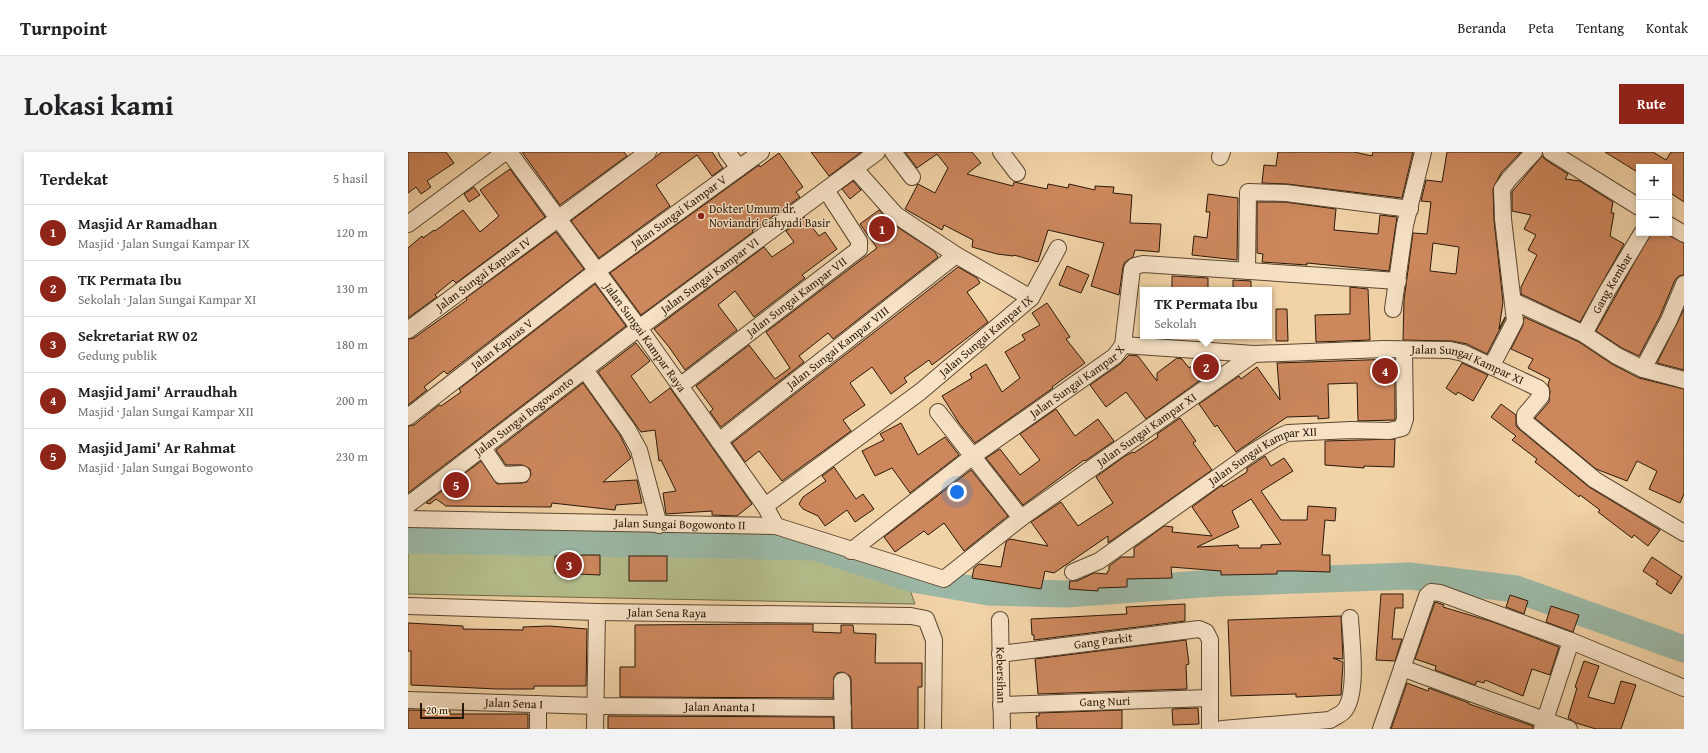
<!DOCTYPE html>
<html lang="id">
<meta charset="utf-8">
<style>
:root{--surface:#fff;--page:#f2f2f2;--text:#202124;--muted:#757577;--line:#e0e0e0;--accent:#8f2418}
body{margin:0;font-family:"Gentium Book Plus",serif;background:var(--page);color:var(--text)}
.controls{position:absolute;right:12px;top:12px;display:grid;overflow:hidden;border-radius:0px;box-shadow:0 2px 6px #0003}
.controls button{width:36px;height:36px;display:grid;place-items:center;padding:0;border:0;border-bottom:1px solid var(--line);background:var(--surface);color:var(--text);font:20px sans-serif}
.scale{position:absolute;left:12px;bottom:10px;width:44px;box-sizing:border-box;padding-left:4px;border:2px solid #291808;border-top:0;font-size:11px;line-height:14px;white-space:nowrap;color:#291808;-webkit-text-stroke:3px #f7e2c6;paint-order:stroke}
.you{position:absolute;left:549px;top:340px;width:14px;height:14px;margin:-10px;border:3px solid #fff;border-radius:50%;background:#1a73e8;box-shadow:0 0 0 6px #1a73e833}
.badge{display:grid;place-items:center;width:26px;height:26px;border-radius:50%;background:var(--accent);color:#fff;font-size:13px;font-weight:700}
.pin{position:absolute;translate:-50% -50%;border:2px solid #fff;box-shadow:0 1px 4px #0006}
.popup{position:absolute;left:732px;top:135px;width:132px;height:52px;box-sizing:border-box;display:grid;place-content:center;border-radius:0px;background:var(--surface);filter:drop-shadow(0 1px 3px #0005);font-size:13px;white-space:nowrap;color:var(--muted)}
.popup b{font-size:15px;color:var(--text)}
.popup::after{content:'';position:absolute;left:50%;top:100%;margin-left:-8px;border:8px solid transparent;border-top-color:var(--surface)}
.list{margin:0;padding:0;list-style:none}
h2{display:flex;justify-content:space-between;align-items:center;height:52px;margin:0;padding:0 16px;font-size:17px}
h2 small{font-size:13px;font-weight:400;color:var(--muted)}
.list li{display:grid;grid-template-columns:26px 1fr auto;gap:12px;align-items:center;box-sizing:border-box;height:56px;padding:0 16px;border-top:1px solid var(--line)}
.list b{display:block;font-size:15px;white-space:nowrap}
.list p{margin:0;font-size:13px;white-space:nowrap;color:var(--muted)}
.list em{font-size:13px;font-style:normal;color:var(--muted)}
.map{position:relative;flex:none;width:1276px;height:577px;overflow:hidden;border-radius:0px}
header{display:flex;align-items:center;gap:24px;box-sizing:border-box;height:56px;padding:0 20px;background:var(--surface);border-bottom:1px solid var(--line)}
header strong{font-size:19px}
nav{display:flex;gap:22px;margin-inline-start:auto;font-size:14px}
.intro{display:flex;align-items:center;justify-content:space-between;box-sizing:border-box;height:96px;padding:0 24px}
h1{margin:0;font-size:28px}
.button{padding:10px 18px;border-radius:0px;background:var(--accent);color:#fff;font-size:14px;font-weight:700}
main{display:flex;gap:24px;padding:0 24px}
aside{flex:1;background:var(--surface);border-radius:0px;box-shadow:0 2px 6px #0003}
.map>svg:first-child{display:block}
</style>
<header>
<strong>Turnpoint</strong>
<nav><a>Beranda</a><a>Peta</a><a>Tentang</a><a>Kontak</a></nav>
</header>
<div class="intro"><h1>Lokasi kami</h1><a class="button">Rute</a></div>
<main>
<aside>
<h2>Terdekat<small>5 hasil</small></h2>
<ul class="list">
<li><span class="badge">1</span><div><b>Masjid Ar Ramadhan</b><p>Masjid · Jalan Sungai Kampar IX</p></div><em>120 m</em></li>
<li><span class="badge">2</span><div><b>TK Permata Ibu</b><p>Sekolah · Jalan Sungai Kampar XI</p></div><em>130 m</em></li>
<li><span class="badge">3</span><div><b>Sekretariat RW 02</b><p>Gedung publik</p></div><em>180 m</em></li>
<li><span class="badge">4</span><div><b>Masjid Jami' Arraudhah</b><p>Masjid · Jalan Sungai Kampar XII</p></div><em>200 m</em></li>
<li><span class="badge">5</span><div><b>Masjid Jami' Ar Rahmat</b><p>Masjid · Jalan Sungai Bogowonto</p></div><em>230 m</em></li>
</ul>
</aside>
<div class="map">
<svg width="1276" height="577" viewBox="0 0 1276 577">
<rect width="100%" height="100%" fill="#f2d3a7"/>
<filter id="stains"><feTurbulence type="fractalNoise" baseFrequency=".005" numOctaves="4"/><feColorMatrix values="0 0 0 0 .2 0 0 0 0 .09 0 0 0 0 .02 0 0 0 .5 -.17"/></filter>
<radialGradient id="worn" r=".72"><stop offset=".6" stop-color="#630" stop-opacity="0"/><stop offset="1" stop-color="#630" stop-opacity=".3"/></radialGradient>
<path fill="#b5be8c" stroke="#6f6b4a" d="M0,373L377,381L497,424L507,452L0,442Z"/>
<g fill="none" stroke-linecap="round" stroke-linejoin="round">
<path stroke="#9bb8a6" stroke-width="27" d="M0,388L407,395L505,427L580,440L658,442L808,431L1001,424L1108,437L1276,497"/>
</g>
<g fill="#cd875d" stroke="#291808" fill-rule="evenodd">
<path d="M0,0H38L46,11L19,29L23,35L13,42L8,35L0,41Z"/>
<path d="M114,0H216L219,4L152,53Z"/>
<path d="M254,0H304L315,16L304,24L289,3L248,33L262,54L191,106L163,69Z"/>
<path d="M403,0H453L421,24Z"/>
<path d="M497,0H564L573,11L559,22L605,34L606,30L639,37L640,32L660,36L661,32L687,38V34L706,35L705,41L724,43L722,71L753,72L751,100L727,98L725,105L717,110L715,115L711,143L683,134L696,91L640,78L630,110L606,103L605,104L589,102L564,95L565,88L536,73L534,78L497,57L510,32L527,41L540,16L529,2L509,16Z"/>
<path d="M870,0H946L964,4L965,0H1005L994,46L879,32L854,31L856,13L868,14Z"/>
<path d="M1039,0H1113L1093,21L1085,37L1086,68L1095,150L1091,177L1097,165V167L1079,202L1059,192L1044,189L995,188L996,148L1005,81L1019,82L1023,50L1013,49L1018,28L1034,30ZM1025,91L1051,95L1048,122L1022,119Z"/>
<path d="M1197,0H1245L1258,8L1263,0H1276V50L1261,40V15H1231V21Z"/>
<path d="M371,1L395,35L388,40L392,45L344,79L345,80L233,163L202,121L351,13L352,15Z"/>
<path d="M1134,4L1138,8L1160,22L1157,27L1172,29L1205,50L1203,61H1206L1202,84L1216,92L1172,170L1113,142V135L1129,103L1120,98L1128,83L1116,77L1123,63L1104,59V40Z"/>
<path d="M102,17L137,65L48,131L45,128L27,143L29,145L0,166V96L14,84L15,86L26,78L27,79L55,58L72,80L91,64L72,38Z"/>
<path d="M445,29L453,38L442,47L434,37Z"/>
<path d="M66,35L72,43L61,50L56,42Z"/>
<path d="M800,42L830,46L829,108L784,103L786,84L799,86L802,60H798Z"/>
<path d="M849,50H877L928,57L926,78L970,82L972,63L989,65L981,119L899,111V113L854,110L855,102L849,101Z"/>
<path d="M471,58L483,71L526,99L530,105L425,187L420,181L391,204L396,210L313,275L302,260L305,257L288,234L341,193L367,227L382,216L358,180L469,96L452,72Z"/>
<path d="M396,65L411,84L417,80L429,97L394,123L397,126L346,165L327,139L310,153L329,178L277,218L261,195L246,177L356,95L364,105L386,90L378,79Z"/>
<path d="M148,80L176,117L39,222L36,219L16,235L19,238L0,253V187L6,186L59,148L58,146Z"/>
<path d="M1243,81H1256L1276,91V123L1271,124L1267,128L1252,164L1231,204L1214,196L1188,179Z"/>
<path d="M659,114L681,123L673,141L651,133Z"/>
<path d="M550,115L569,126L572,131L559,140L580,170L524,213L521,208L496,226L499,230L483,242L464,215L442,231L457,253L435,268L443,279L374,329L351,299L337,310L324,291Z"/>
<path d="M764,124L800,126V138H764Z"/>
<path d="M825,128L843,129V138H825Z"/>
<path d="M187,132L218,174L0,341V274L6,273L31,253L33,254L53,240L51,237Z"/>
<path d="M942,135L960,137L962,188L908,190L907,163L942,162Z"/>
<path d="M639,151L662,185L658,187L677,211L644,235L645,236L567,291L551,271L534,244L564,226L562,222L578,212L594,240L612,226L597,200L617,188L614,183L632,173L624,161Z"/>
<path d="M868,157H879L880,189H868Z"/>
<path d="M1276,157V218L1249,211Z"/>
<path d="M1116,165L1171,190L1204,212L1231,226L1276,237V342L1272,351L1241,337L1249,319L1229,309L1219,329L1188,317L1127,266L1141,250L1142,239L1140,232L1142,227L1120,216L1125,207L1103,197L1115,173Z"/>
<path d="M228,191L242,209L223,224L242,251L262,236L344,352L329,364L304,363V359L258,362L255,341L268,339L253,308L251,309L247,278L233,280L190,220Z"/>
<path d="M721,203L730,204L749,229V221L769,206L774,207L781,216L793,208L808,209L812,214L738,267L718,240L698,255L682,233L712,212Z"/>
<path d="M987,207V268L950,269L949,231L920,232L921,266L910,267V264L879,265L828,300L809,273L807,275L791,252L831,224L833,227L849,215L872,248L869,211Z"/>
<path d="M1054,211L1080,223L1065,249L1050,240L1048,243L1038,236Z"/>
<path d="M175,231L212,283L223,306L195,330L229,328L234,351L208,353L207,358L144,351L143,355L38,354L28,347L22,352L18,351L73,309L89,332L114,331L119,330L123,322L122,317L114,313H98L88,298Z"/>
<path d="M1093,252L1108,263V274L1111,277L1181,335L1252,378L1240,394L1226,383L1224,386L1190,360L1192,358L1172,343L1171,345L1127,310L1129,307L1104,288L1108,284L1083,265Z"/>
<path d="M648,257L667,284L690,267L706,289L677,309L676,308L615,353L578,306L592,297L612,323L632,308L612,282Z"/>
<path d="M772,266L788,289L785,291L804,318L700,391V384L646,421L637,419L633,437L564,426L566,416L571,412L593,415L598,390L602,387L640,394L623,370L653,350L670,374L705,351L688,325L717,304L725,300L726,301L750,285L749,282Z"/>
<path d="M493,271L510,303L537,285L551,303L502,341L484,316L467,324L454,299L476,288L472,282Z"/>
<path d="M987,287L986,315L956,314V316L917,313V289Z"/>
<path d="M857,304L863,314L876,306L885,319L853,339L873,368H899L900,354L928,356L927,369L917,368L914,403H922V420L888,419H869V422L813,423V419L763,415L764,426L719,427V435L690,436V439L661,437L662,429H669L686,421L699,422V420L701,419V414L713,405H726V396L756,374L765,375L764,380L804,384L784,355L814,333L815,335L839,320V316ZM843,347L873,392L853,393V396H831L830,393L789,395L831,375L824,359Z"/>
<path d="M426,315L448,347L455,342L466,357L447,370L439,358L417,374L410,364L395,357L391,352L395,345L418,329L414,324Z"/>
<path d="M563,318L600,364L556,399L536,371L520,383L516,379L487,400L476,385Z"/>
<path d="M178,403H192V423L147,421V404Z"/>
<rect x="221" y="404" width="38" height="25"/>
<path d="M1244,405L1274,425L1263,442L1248,432L1250,429L1235,419Z"/>
<path d="M973,442H995V456H987L984,487H994L987,509L968,508Z"/>
<path d="M1102,443L1120,449L1116,462L1098,455Z"/>
<path d="M1027,450L1036,453L1035,455L1085,470L1151,495L1142,523L1124,517L1115,544L1077,528L1076,531L1069,529L1067,533L1027,518L1028,514L1007,507Z"/>
<path d="M777,452V469L626,488V483H624L623,467L719,462L718,455Z"/>
<path d="M1143,454L1171,463L1165,480L1138,470Z"/>
<path d="M933,464L935,507L925,506L935,510L933,543L888,545V542L823,544L820,468Z"/>
<path d="M0,471L55,474V477L115,478V475L141,474L179,477L178,534H126V537H89L3,533V499H0Z"/>
<path d="M352,472H405V480L433,481V473H445L446,481L468,482L467,511H514V535H510V577H444L443,528L442,524L434,520L429,521L426,525L425,546L212,545V515H227V473Z"/>
<path d="M778,488L781,512L778,513L779,537L630,542L627,507Z"/>
<path d="M1176,509L1191,514L1180,545L1206,552L1213,529L1228,533L1213,577H1188L1168,571L1160,566L1169,536L1167,535Z"/>
<path d="M999,531L1020,539L1021,536L1061,551V552L1125,574V577H983Z"/>
<path d="M790,556L791,572L765,573L764,557Z"/>
<path d="M0,558L42,559V562H120V577H0Z"/>
<path d="M714,558V577H629L628,564H631V561Z"/>
<path d="M200,564L425,565L426,577H200Z"/>
</g>
<g fill="none" stroke-linecap="round" stroke-linejoin="round">
<g stroke="#5b4730" stroke-width="18">
<g id="minor">
<path id="s1" d="M101,0L231,176L357,354L368,374"/>
<path d="M319,0L331,16"/>
<path d="M485,0L504,25"/>
<path d="M593,0L609,21"/>
<path d="M1143,0L1231,55"/>
<path d="M812,5L814,0"/>
<path d="M447,17L488,63L548,103L623,146"/>
<path d="M0,72L97,0"/>
<path d="M1261,73L1276,82"/>
<path d="M839,119L840,40L878,41L1002,57"/>
<path d="M1105,149L1176,182L1209,204L1235,217L1276,228"/>
<path d="M985,157L997,73L1015,0"/>
<path id="s2" d="M0,178L240,0"/>
<path id="s3" d="M1176,182L1198,141L1234,81"/>
<path d="M715,193L846,202"/>
<path d="M1084,213L1107,169L1095,67L1094,37L1101,27L1126,0"/>
<path d="M1235,217L1261,168L1276,132"/>
<path d="M177,218L220,278L231,298L251,373"/>
<path id="s4" d="M272,234L451,97V89L418,38"/>
<path d="M530,260L613,366"/>
<path id="s5" d="M0,265L178,127L353,0"/>
<path id="s6" d="M311,289L548,103"/>
<path d="M75,296L93,323L114,322"/>
<path id="s7" d="M0,353L231,176L469,0"/>
<path id="s8" d="M357,354L512,240L623,146L650,96"/>
<path id="s9" d="M0,367L368,374L536,427L613,366L846,202L976,197L1042,198L1055,201L1130,236L1133,239V244L1117,263V270L1187,328L1276,381"/>
<path id="s10" d="M443,399L565,304L707,204L715,193L724,117L727,114L735,112L990,129"/>
<path id="s11" d="M665,420L691,409L845,300L870,285L880,281L943,278L981,279L994,276L997,267L996,198"/>
<path id="s12" d="M0,454L189,460L503,464L518,467L526,488L525,577"/>
<path id="s13" d="M592,468L594,577"/>
<path id="s14" d="M592,502L791,477L798,480L802,488V577"/>
<path d="M994,516L1161,577"/>
<path d="M434,529L435,577"/>
<path id="s15" d="M0,548L188,554L435,556"/>
<path id="s16" d="M593,553L801,546"/>
<path d="M130,577V552"/>
<path d="M187,577L189,460"/>
<path d="M814,577L922,568C926,565 932,563 935,560C951,545 943,487 942,466"/>
<path d="M973,577L1019,444L1023,440L1032,441L1163,489L1276,536"/>
<path d="M1134,577L1163,489"/>
</g>
</g>
<use href="#minor" stroke="#f7e2c6" stroke-width="16"/>
</g>
<circle fill="#8f2418" stroke="#f7e2c6" stroke-width="1.5" cx="293" cy="64" r="4"/>
<g text-anchor="middle" stroke-width="3" stroke-linejoin="round" paint-order="stroke">
<g font-size="12" fill="#291808" stroke="#f7e2c6" text-anchor="start">
<text x="301" y="61">Dokter Umum dr.<tspan x="301" dy="14">Noviandri Cahyadi Basir</tspan></text>
</g>
<g font-size="12" fill="#291808" stroke="#f7e2c6">
<text dy="4" stroke="none"><textPath href="#s5" startOffset="340">Jalan Sungai Kampar V</textPath></text>
<text dy="4" stroke="none"><textPath href="#s2" startOffset="94">Jalan Sungai Kapuas IV</textPath></text>
<text dy="4" stroke="none"><textPath href="#s7" startOffset="379">Jalan Sungai Kampar VI</textPath></text>
<text dy="4" stroke="none"><textPath href="#s3" startOffset="58">Gang Kembar</textPath></text>
<text dy="4" stroke="none"><textPath href="#s4" startOffset="147">Jalan Sungai Kampar VII</textPath></text>
<text dy="4" stroke="none"><textPath href="#s8" startOffset="279">Jalan Sungai Kampar IX</textPath></text>
<text dy="4" stroke="none"><textPath href="#s1" startOffset="230">Jalan Sungai Kampar Raya</textPath></text>
<text dy="4" stroke="none"><textPath href="#s5" startOffset="119">Jalan Kapuas V</textPath></text>
<text dy="4" stroke="none"><textPath href="#s6" startOffset="151">Jalan Sungai Kampar VIII</textPath></text>
<text dy="4" stroke="none"><textPath href="#s9" startOffset="1144">Jalan Sungai Kampar XI</textPath></text>
<text dy="4" stroke="none"><textPath href="#s10" startOffset="283">Jalan Sungai Kampar X</textPath></text>
<text dy="4" stroke="none"><textPath href="#s7" startOffset="146">Jalan Sungai Bogowonto</textPath></text>
<text dy="4" stroke="none"><textPath href="#s9" startOffset="796">Jalan Sungai Kampar XI</textPath></text>
<text dy="4" stroke="none"><textPath href="#s11" startOffset="225">Jalan Sungai Kampar XII</textPath></text>
<text dy="4" stroke="none"><textPath href="#s9" startOffset="272">Jalan Sungai Bogowonto II</textPath></text>
<text dy="4" stroke="none"><textPath href="#s12" startOffset="259">Jalan Sena Raya</textPath></text>
<text dy="4" stroke="none"><textPath href="#s14" startOffset="104">Gang Parkit</textPath></text>
<text dy="4" stroke="none"><textPath href="#s13" startOffset="55">Kebersihan</textPath></text>
<text dy="4" stroke="none"><textPath href="#s15" startOffset="106">Jalan Sena I</textPath></text>
<text dy="4" stroke="none"><textPath href="#s16" startOffset="104">Gang Nuri</textPath></text>
<text dy="4" stroke="none"><textPath href="#s15" startOffset="312">Jalan Ananta I</textPath></text>
</g>
</g>
<rect width="100%" height="100%" filter="url(#stains)"/>
<rect width="100%" height="100%" fill="url(#worn)"/>
</svg>
<div class="controls">
<button>+</button>
<button>−</button>
</div>
<div class="scale">20 m</div>
<div class="you"></div>
<div class="pin badge" style="left:474px;top:77px">1</div>
<div class="pin badge" style="left:798px;top:215px">2</div>
<div class="popup"><b>TK Permata Ibu</b>Sekolah</div>
<div class="pin badge" style="left:161px;top:413px">3</div>
<div class="pin badge" style="left:977px;top:219px">4</div>
<div class="pin badge" style="left:48px;top:333px">5</div>
</div>
</main>
